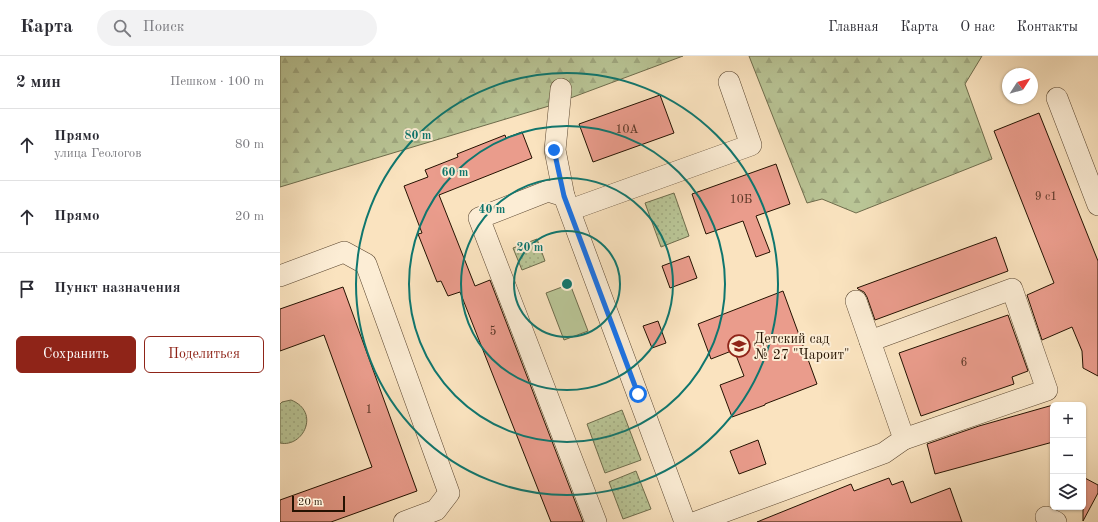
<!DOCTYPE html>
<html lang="ru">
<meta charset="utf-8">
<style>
:root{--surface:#fff;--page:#f2f2f3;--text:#2b2b33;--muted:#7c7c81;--line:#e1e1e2;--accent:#8f2418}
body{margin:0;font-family:"Old Standard TT",serif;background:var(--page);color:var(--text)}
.controls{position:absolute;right:12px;bottom:12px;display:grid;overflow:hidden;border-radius:6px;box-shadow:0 1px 3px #0004}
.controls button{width:36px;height:36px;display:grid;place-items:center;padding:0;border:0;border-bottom:1px solid var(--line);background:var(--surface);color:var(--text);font:20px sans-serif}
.compass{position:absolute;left:722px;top:12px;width:36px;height:36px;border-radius:50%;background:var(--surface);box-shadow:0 1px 3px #0004;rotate:54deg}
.scale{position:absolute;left:12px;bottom:10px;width:53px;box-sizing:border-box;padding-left:4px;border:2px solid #241201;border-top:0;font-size:11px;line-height:14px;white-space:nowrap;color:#241201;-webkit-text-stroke:3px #fcedd5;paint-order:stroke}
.stop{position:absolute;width:12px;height:12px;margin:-9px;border:3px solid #1a73e8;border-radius:50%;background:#fff}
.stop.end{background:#1a73e8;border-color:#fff;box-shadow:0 1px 4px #0008}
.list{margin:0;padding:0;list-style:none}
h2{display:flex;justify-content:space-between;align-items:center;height:52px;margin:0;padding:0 16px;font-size:17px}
h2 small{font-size:13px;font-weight:400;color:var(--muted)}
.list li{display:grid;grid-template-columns:26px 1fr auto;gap:12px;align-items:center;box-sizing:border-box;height:72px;padding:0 16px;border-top:1px solid var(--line)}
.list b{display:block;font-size:15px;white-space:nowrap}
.list p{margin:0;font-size:13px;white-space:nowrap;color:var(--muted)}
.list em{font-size:13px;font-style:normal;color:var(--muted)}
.actions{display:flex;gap:8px;padding:12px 16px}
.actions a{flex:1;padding:9px 0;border:1px solid var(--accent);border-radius:6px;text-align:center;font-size:14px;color:var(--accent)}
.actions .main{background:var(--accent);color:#fff}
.icon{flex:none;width:22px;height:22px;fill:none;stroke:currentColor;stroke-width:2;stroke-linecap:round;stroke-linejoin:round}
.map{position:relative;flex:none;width:818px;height:466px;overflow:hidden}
header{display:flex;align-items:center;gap:24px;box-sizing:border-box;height:56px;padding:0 20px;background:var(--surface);border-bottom:1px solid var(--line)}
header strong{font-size:19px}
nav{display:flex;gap:22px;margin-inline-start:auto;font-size:14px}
.search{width:280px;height:36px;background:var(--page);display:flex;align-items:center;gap:10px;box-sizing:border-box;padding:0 14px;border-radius:22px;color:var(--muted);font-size:15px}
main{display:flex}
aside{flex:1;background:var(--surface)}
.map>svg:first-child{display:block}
</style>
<header>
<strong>Карта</strong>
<div class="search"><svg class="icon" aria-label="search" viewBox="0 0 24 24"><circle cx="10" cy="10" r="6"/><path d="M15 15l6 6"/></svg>Поиск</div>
<nav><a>Главная</a><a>Карта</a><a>О нас</a><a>Контакты</a></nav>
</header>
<main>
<aside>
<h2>2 мин<small>Пешком · 100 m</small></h2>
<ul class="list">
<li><svg class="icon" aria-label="ahead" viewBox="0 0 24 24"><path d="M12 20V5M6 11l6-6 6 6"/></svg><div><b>Прямо</b><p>улица Геологов</p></div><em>80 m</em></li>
<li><svg class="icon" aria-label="ahead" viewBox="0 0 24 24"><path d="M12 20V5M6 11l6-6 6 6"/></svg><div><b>Прямо</b></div><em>20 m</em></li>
<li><svg class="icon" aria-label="arrive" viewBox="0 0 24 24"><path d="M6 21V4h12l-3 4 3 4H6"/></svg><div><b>Пункт назначения</b></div></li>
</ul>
<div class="actions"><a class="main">Сохранить</a><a>Поделиться</a></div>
</aside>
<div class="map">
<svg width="818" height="466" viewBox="0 0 818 466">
<defs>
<pattern id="forest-firs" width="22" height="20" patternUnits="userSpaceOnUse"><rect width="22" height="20" fill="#b9c596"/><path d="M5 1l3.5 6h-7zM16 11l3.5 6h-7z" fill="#9fa880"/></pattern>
<pattern id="park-dots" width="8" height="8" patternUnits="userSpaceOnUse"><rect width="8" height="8" fill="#b9c596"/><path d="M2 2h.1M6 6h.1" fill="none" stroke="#9fa880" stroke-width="1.8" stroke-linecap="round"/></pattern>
</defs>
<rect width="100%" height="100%" fill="#fae3bf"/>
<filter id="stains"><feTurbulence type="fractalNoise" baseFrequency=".005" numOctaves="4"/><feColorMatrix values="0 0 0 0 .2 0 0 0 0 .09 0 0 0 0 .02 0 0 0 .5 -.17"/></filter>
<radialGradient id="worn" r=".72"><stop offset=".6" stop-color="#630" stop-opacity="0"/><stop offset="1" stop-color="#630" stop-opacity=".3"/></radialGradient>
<g fill="url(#forest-firs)" stroke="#6e6c4c">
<path d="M0,0H403L269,50L0,131Z"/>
<path d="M469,0H702L685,28L712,103L576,157L542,143L527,147Z"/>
</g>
<g fill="url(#park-dots)" stroke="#6e6c4c">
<path d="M394,137L409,180L381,191L365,147Z"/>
<path d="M257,183L265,205L242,214L233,192Z"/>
<path d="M11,344C41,356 23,392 0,387V348L2,346Z"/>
<path d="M342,354L361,404L325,417L307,368Z"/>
<path d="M356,415L371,453L343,463L329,426Z"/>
</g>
<path fill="#b9c596" stroke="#6e6c4c" d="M290,228L308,275L284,284L266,237Z"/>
<g fill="#ea9c8c" stroke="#241201">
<path d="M380,39L394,77L313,106L299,68Z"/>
<path d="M759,57L818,205V320L803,312L802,295L792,271L762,284L747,239L774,227L714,75Z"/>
<path d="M242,76L252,102L159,139L195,230L210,224L303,466H271L180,236L168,240L161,225L157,226L138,178L142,177L124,130L148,121L145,114L178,101L177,98L225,79L226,82Z"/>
<path d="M496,108L510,148L476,160L490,196L476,201L463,165L426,178L412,138Z"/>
<path d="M716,181L728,215L595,264L587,241L584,236L578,233L577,232Z"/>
<path d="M409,200L417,222L390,232L382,210Z"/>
<path d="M63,231L137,435L51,466H0V444L92,411L44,279L0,295V253Z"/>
<path d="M503,235L537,328L485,348V349L452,361L440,329L464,320L454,294L431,303L418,268Z"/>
<path d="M728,259L748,315L732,321L734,328L641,360L619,297Z"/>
<path d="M378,265L386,287L372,292L363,270Z"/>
<path d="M773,349V386L655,418L647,388L699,370Z"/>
<path d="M478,384L486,408L459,418L450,395Z"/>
<path d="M803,421L818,429V437L803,465Z"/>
<path d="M609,422L612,429L623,425L631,447L670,432L682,466H477L571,428L574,435Z"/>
</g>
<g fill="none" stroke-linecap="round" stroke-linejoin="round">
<g stroke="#5a4630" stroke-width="22">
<g id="minor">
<path d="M281,33L275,94L284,140L405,466"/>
<path d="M777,42L818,149"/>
<path d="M284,140L268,135L199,162L316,466"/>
<path d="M290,154L471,89L449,26"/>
<path d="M0,220L64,196L86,208L169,437L156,454L124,466"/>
<path d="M590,285L732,233L767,334L624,383"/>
<path d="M766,461L776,466"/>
<path d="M416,466L604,397L624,383L576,245"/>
</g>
</g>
<use href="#minor" stroke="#fcedd5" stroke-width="21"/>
</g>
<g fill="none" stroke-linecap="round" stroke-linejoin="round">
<path stroke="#1a73e8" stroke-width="5" d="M274,94L284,140L358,338"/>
</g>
<g fill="none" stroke="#0f766e" stroke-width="2">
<circle cx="287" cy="228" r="53"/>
<circle cx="287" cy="228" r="106"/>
<circle cx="287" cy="228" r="158"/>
<circle cx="287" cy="228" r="211"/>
</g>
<defs>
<g id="school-ring" transform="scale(1.15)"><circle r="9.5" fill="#fcedd5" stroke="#8f2418" stroke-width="1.5"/><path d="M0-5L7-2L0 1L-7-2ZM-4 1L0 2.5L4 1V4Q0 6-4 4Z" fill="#8f2418"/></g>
</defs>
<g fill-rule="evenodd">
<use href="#school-ring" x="459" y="290"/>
</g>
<g text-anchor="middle" stroke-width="4" stroke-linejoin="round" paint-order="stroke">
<g font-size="12" fill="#563424">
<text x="347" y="77">10А</text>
<text x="766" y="144">9 с1</text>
<text x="461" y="147">10Б</text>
<text x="213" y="279">5</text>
<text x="684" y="310">6</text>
<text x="89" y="357">1</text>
</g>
<g font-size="14" fill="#241201" stroke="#fcedd5" text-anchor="start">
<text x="474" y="287">Детский сад<tspan x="474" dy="16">№ 27 "Чароит"</tspan></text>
</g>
</g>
<circle cx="287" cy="228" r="6" fill="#0f766e" stroke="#fcedd5" stroke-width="2"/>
<g font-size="12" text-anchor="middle" font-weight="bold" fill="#0f766e" stroke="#fcedd5" stroke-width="4" stroke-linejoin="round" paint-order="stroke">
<text x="138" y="83">80 m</text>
<text x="175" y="120">60 m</text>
<text x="212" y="157">40 m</text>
<text x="250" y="195">20 m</text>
</g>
<rect width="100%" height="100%" filter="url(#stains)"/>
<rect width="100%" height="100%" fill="url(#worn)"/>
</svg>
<div class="controls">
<button>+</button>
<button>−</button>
<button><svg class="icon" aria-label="layers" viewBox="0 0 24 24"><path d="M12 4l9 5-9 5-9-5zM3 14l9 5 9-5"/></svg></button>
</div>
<svg class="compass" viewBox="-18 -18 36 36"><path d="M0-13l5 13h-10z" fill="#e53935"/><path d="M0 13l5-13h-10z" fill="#7c7c81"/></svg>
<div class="scale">20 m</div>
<div class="stop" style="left:358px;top:338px"></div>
<div class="stop end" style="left:274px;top:94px"></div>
</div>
</main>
